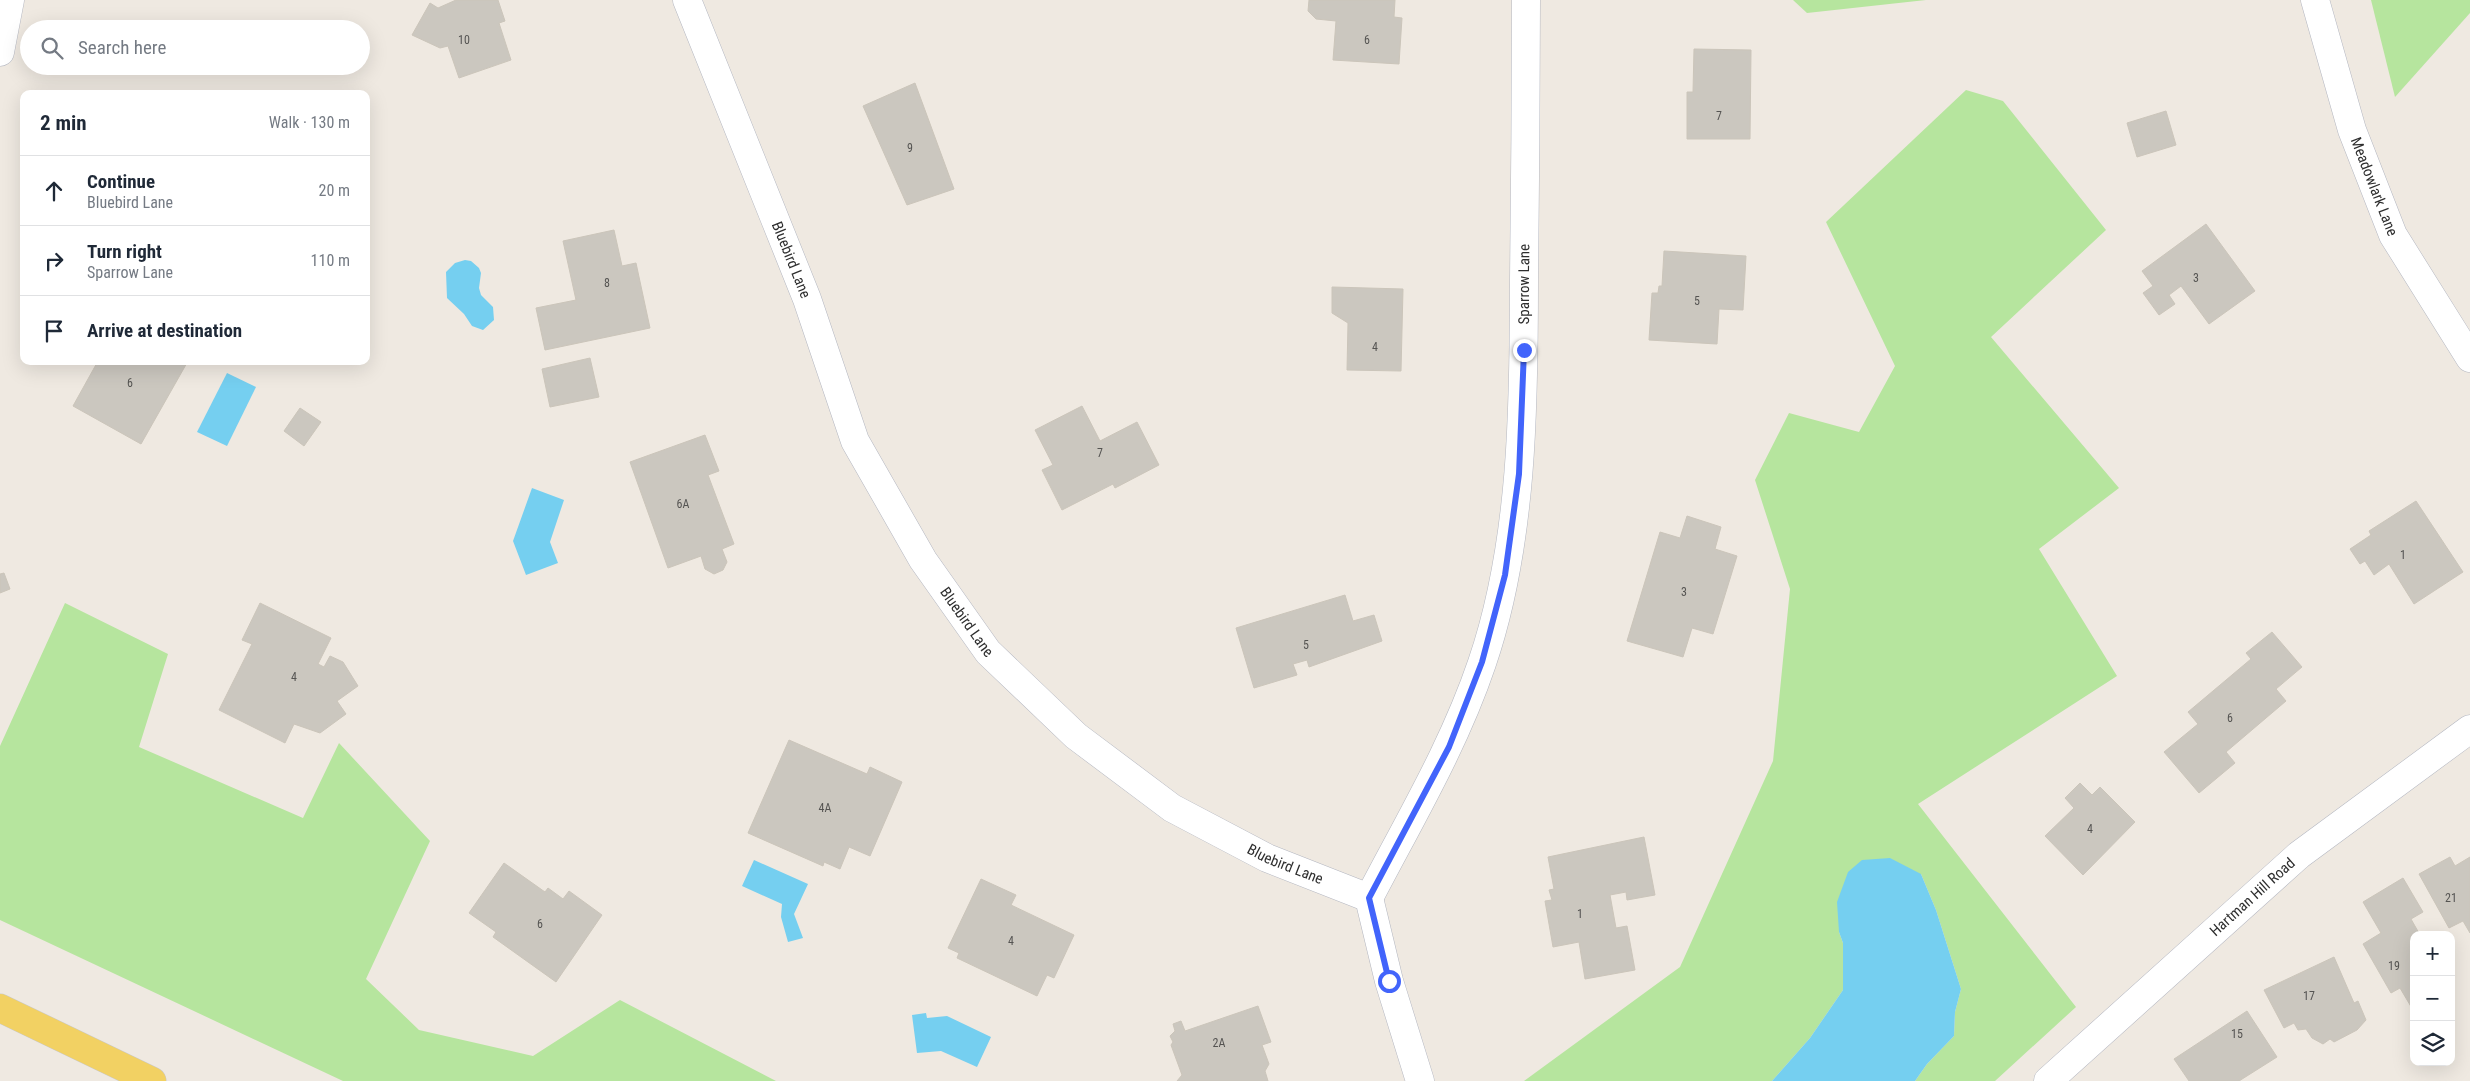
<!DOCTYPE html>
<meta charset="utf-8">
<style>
:root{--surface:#fff;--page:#f2f2f3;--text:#1f2937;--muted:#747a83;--line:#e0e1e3}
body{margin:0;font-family:"Roboto Condensed",sans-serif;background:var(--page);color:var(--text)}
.controls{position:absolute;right:15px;bottom:15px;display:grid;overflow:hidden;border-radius:10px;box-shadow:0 5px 20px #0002}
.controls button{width:45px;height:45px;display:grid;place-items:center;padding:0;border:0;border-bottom:1px solid var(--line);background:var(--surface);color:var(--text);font:25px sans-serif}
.stop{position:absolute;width:15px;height:15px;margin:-11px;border:4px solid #4264fb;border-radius:50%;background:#fff}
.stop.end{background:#4264fb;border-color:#fff;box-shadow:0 1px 5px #0008}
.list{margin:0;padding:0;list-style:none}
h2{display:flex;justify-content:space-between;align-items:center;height:65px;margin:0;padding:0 20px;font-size:21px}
h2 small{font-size:16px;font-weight:400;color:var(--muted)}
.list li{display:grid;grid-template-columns:32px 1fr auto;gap:15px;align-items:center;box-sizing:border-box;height:70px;padding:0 20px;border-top:1px solid var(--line)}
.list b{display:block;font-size:19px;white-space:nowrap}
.list p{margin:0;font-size:16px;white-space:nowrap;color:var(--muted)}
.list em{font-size:16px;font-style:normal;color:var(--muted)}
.icon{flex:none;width:28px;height:28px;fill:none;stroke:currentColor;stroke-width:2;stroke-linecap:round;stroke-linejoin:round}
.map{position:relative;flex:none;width:2470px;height:1081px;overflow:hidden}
.search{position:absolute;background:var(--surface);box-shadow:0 5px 20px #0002;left:20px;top:20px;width:350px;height:55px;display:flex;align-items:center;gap:12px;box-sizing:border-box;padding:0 18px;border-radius:28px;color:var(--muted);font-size:19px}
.panel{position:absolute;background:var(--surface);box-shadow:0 5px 20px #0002;left:20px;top:90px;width:350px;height:275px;border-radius:10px}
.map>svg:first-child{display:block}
</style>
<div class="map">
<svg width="2470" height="1081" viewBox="0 0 2470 1081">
<rect width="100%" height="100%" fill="#efe9e1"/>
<g fill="#b6e59e">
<path d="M1793,0H1926L1807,13Z"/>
<path d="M2371,0H2470V13L2395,97Z"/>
<path d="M1966,90L2003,101L2106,230L1991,337L2119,488L2039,549L2117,676L1918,804L2076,1007L1995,1081H1915L1927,1064L1954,1036L1955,1012L1961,989L1936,910L1921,874L1839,932L1843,943V990L1810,1038L1772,1081H1524L1680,967L1773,761L1790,589L1755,480L1789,413L1859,432L1895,366L1826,222Z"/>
<path d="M65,603L168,654L139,747L303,818L339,743L430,841L366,979L419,1030L533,1056L620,1000L776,1081H343L0,920V746Z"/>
</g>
<g fill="#75cff0">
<path d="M465,260L471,261L479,268L481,273L479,288L481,295L493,307L494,320L483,330L472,326L464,314L447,298L446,272L455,263Z"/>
<path d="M227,373L256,387L227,446L197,432Z"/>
<path d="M532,488L564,500L550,542L558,563L526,575L513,541Z"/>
<path d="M1890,858L1921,874L1936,910L1961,989L1955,1012L1954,1036L1927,1064L1915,1081H1772L1810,1038L1843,990V943L1839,932L1837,902L1848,872L1862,860Z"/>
<path d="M754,860L808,884L794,914L803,938L788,942L781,917L782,904L742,886Z"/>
<path d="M926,1013L927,1018L947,1016L991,1037L977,1067L941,1051L917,1053L912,1015Z"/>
</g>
<g fill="#cbc7bf" stroke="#cbc5ba">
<path d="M456,0H498L505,21L499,23L511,60L459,78L448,46L440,48L412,35L430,3L438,8Z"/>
<path d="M1309,0H1395L1394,17L1402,18L1399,64L1333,60L1336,21L1316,19L1308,11Z"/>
<path d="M1694,49L1751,50L1750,139H1687V92H1693Z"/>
<path d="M915,83L954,189L907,205L863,106Z"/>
<path d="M2166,111L2176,145L2137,157L2127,123Z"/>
<path d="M2206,224L2255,291L2209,324L2181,286L2169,295L2175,304L2159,315L2143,293L2153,286L2142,271Z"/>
<path d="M614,230L622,266L636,263L650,328L545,350L536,308L576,300L563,241Z"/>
<path d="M1664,251L1746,256L1743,310L1719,309L1717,344L1649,340L1652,293H1658L1659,286H1662Z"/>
<path d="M1332,287L1403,289L1401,371L1347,370L1348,323L1332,313Z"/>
<path d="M590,358L599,397L550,407L542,369Z"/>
<path d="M98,361H188L141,444L73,406Z"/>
<path d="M1082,406L1100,441L1137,422L1159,465L1115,488L1113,484L1062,510L1042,470L1053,465L1035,430Z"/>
<path d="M300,408L321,422L304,446L284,431Z"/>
<path d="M705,435L719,471L708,475L734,544L722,549L727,562L723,570L714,574L705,569L701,556L668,568L630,462Z"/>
<path d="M2416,501L2463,572L2414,604L2389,564L2374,575L2365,561L2360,564L2350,549L2371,535L2369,531Z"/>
<path d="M1687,516L1721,527L1715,549L1737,556L1713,634L1692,628L1683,657L1627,641L1660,532L1680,538Z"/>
<path d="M4,573L10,589L0,593V574Z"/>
<path d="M1345,595L1353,621L1374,615L1382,641L1309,667L1307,660L1293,664L1297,675L1254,688L1236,628Z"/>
<path d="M260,603L331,638L318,664L324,667L330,656L343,662L358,686L337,701L346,714L320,733L294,724L285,743L219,710L252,644L242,640Z"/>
<path d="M2272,632L2302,667L2276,689L2286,701L2226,752L2235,763L2199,793L2164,752L2198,724L2188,712L2251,659L2246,653Z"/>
<path d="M789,740L867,774L870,767L902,782L870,856L849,847L840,869L824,862L823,866L748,833Z"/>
<path d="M2080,783L2092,795L2100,787L2135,822L2083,875L2045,836L2074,808L2065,798Z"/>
<path d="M1644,837L1655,895L1627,900L1626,892L1610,895L1616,928L1627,926L1635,970L1585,979L1579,942L1553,947L1545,901L1552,900L1549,890L1554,889L1548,857Z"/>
<path d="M2450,857L2455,866L2470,857V933L2463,921L2449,928L2419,874Z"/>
<path d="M504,863L545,892L548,888L563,899L569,891L602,915L556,982L493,937L496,932L469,913Z"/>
<path d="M2403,878L2423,912L2411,919L2420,935H2414L2413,1010L2400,988L2391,993L2363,944L2381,933L2363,902Z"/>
<path d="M981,879L1016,895L1011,905L1074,935L1054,978L1047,975L1037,996L957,958L959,953L948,948Z"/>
<path d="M2334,957L2354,1003L2358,1001L2366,1020L2357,1030L2334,1042L2330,1039L2323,1044L2312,1038L2306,1029L2298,1030L2294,1023L2284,1028L2264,990Z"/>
<path d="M1258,1006L1271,1042L1262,1045L1269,1064L1265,1071L1268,1081H1177L1182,1075L1171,1045L1173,1042L1170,1036L1175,1031L1173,1024L1181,1021L1185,1031Z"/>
<path d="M2247,1011L2277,1057L2239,1081H2189L2174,1059Z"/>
</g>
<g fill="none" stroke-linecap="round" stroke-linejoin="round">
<g stroke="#b4b7c1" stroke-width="29">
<g id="minor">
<path id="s1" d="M687,0L807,299L855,441L923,560L988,652L1076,736L1172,808L1267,858L1369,898L1389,981L1420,1081"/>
<path id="s2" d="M2315,0L2352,130L2393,235L2470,358"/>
<path d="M0,52L10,0"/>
<path id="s3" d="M1369,898C1409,821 1454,746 1482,663C1523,543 1524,405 1524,280C1525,187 1526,93 1526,0"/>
<path id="s4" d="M2048,1081L2299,855L2470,729"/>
</g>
</g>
<g stroke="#c9c9c9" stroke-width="29">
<path id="primary" d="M0,1008L152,1081"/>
</g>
<use href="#minor" stroke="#fff" stroke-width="28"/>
<use href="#primary" stroke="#f2d163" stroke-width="28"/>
</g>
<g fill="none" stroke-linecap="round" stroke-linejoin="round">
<path stroke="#4264fb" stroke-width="6" d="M1389,981L1369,898L1449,747L1482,662L1505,575L1519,474L1524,350"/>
</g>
<g text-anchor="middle" stroke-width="5" stroke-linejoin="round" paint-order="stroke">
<g font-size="12" fill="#555452">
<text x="464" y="44">10</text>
<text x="1367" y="44">6</text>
<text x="1719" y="120">7</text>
<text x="910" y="152">9</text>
<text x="2196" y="282">3</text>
<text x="607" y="287">8</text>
<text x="1697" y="305">5</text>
<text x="1375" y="351">4</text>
<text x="130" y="387">6</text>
<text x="1100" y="457">7</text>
<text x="683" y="508">6A</text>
<text x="2403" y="559">1</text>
<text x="1684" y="596">3</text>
<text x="1306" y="649">5</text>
<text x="294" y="681">4</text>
<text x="2230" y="722">6</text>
<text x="825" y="812">4A</text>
<text x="2090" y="833">4</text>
<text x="2451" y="902">21</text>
<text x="1580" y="918">1</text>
<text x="540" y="928">6</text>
<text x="1011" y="945">4</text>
<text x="2394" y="970">19</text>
<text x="2309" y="1000">17</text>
<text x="2237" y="1038">15</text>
<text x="1219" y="1047">2A</text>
</g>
<g font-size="15" fill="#2e2e2e" stroke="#fff">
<text dy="5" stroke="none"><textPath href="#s2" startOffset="196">Meadowlark Lane</textPath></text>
<text dy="5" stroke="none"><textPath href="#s1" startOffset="280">Bluebird Lane</textPath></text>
<text dy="5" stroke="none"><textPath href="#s3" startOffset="644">Sparrow Lane</textPath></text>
<text dy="5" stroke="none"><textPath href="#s1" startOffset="685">Bluebird Lane</textPath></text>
<text dy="5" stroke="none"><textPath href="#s1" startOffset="1090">Bluebird Lane</textPath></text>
<text dy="5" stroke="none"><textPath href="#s4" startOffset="275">Hartman Hill Road</textPath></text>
</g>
</g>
</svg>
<div class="controls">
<button>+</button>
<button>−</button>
<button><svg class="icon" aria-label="layers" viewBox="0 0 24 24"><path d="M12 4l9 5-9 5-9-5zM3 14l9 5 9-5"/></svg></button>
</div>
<div class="stop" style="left:1389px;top:981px"></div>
<div class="stop end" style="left:1524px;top:350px"></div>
<div class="search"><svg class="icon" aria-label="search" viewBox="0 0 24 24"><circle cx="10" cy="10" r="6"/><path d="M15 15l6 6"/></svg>Search here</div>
<section class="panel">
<h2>2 min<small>Walk · 130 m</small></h2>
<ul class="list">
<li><svg class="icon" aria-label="ahead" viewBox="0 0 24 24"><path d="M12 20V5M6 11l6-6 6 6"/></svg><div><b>Continue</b><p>Bluebird Lane</p></div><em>20 m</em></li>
<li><svg class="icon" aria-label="right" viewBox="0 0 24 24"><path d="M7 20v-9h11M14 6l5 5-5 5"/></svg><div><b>Turn right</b><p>Sparrow Lane</p></div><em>110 m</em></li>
<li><svg class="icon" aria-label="arrive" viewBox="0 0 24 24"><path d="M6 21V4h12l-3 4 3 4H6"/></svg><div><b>Arrive at destination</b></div></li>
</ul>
</section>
</div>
